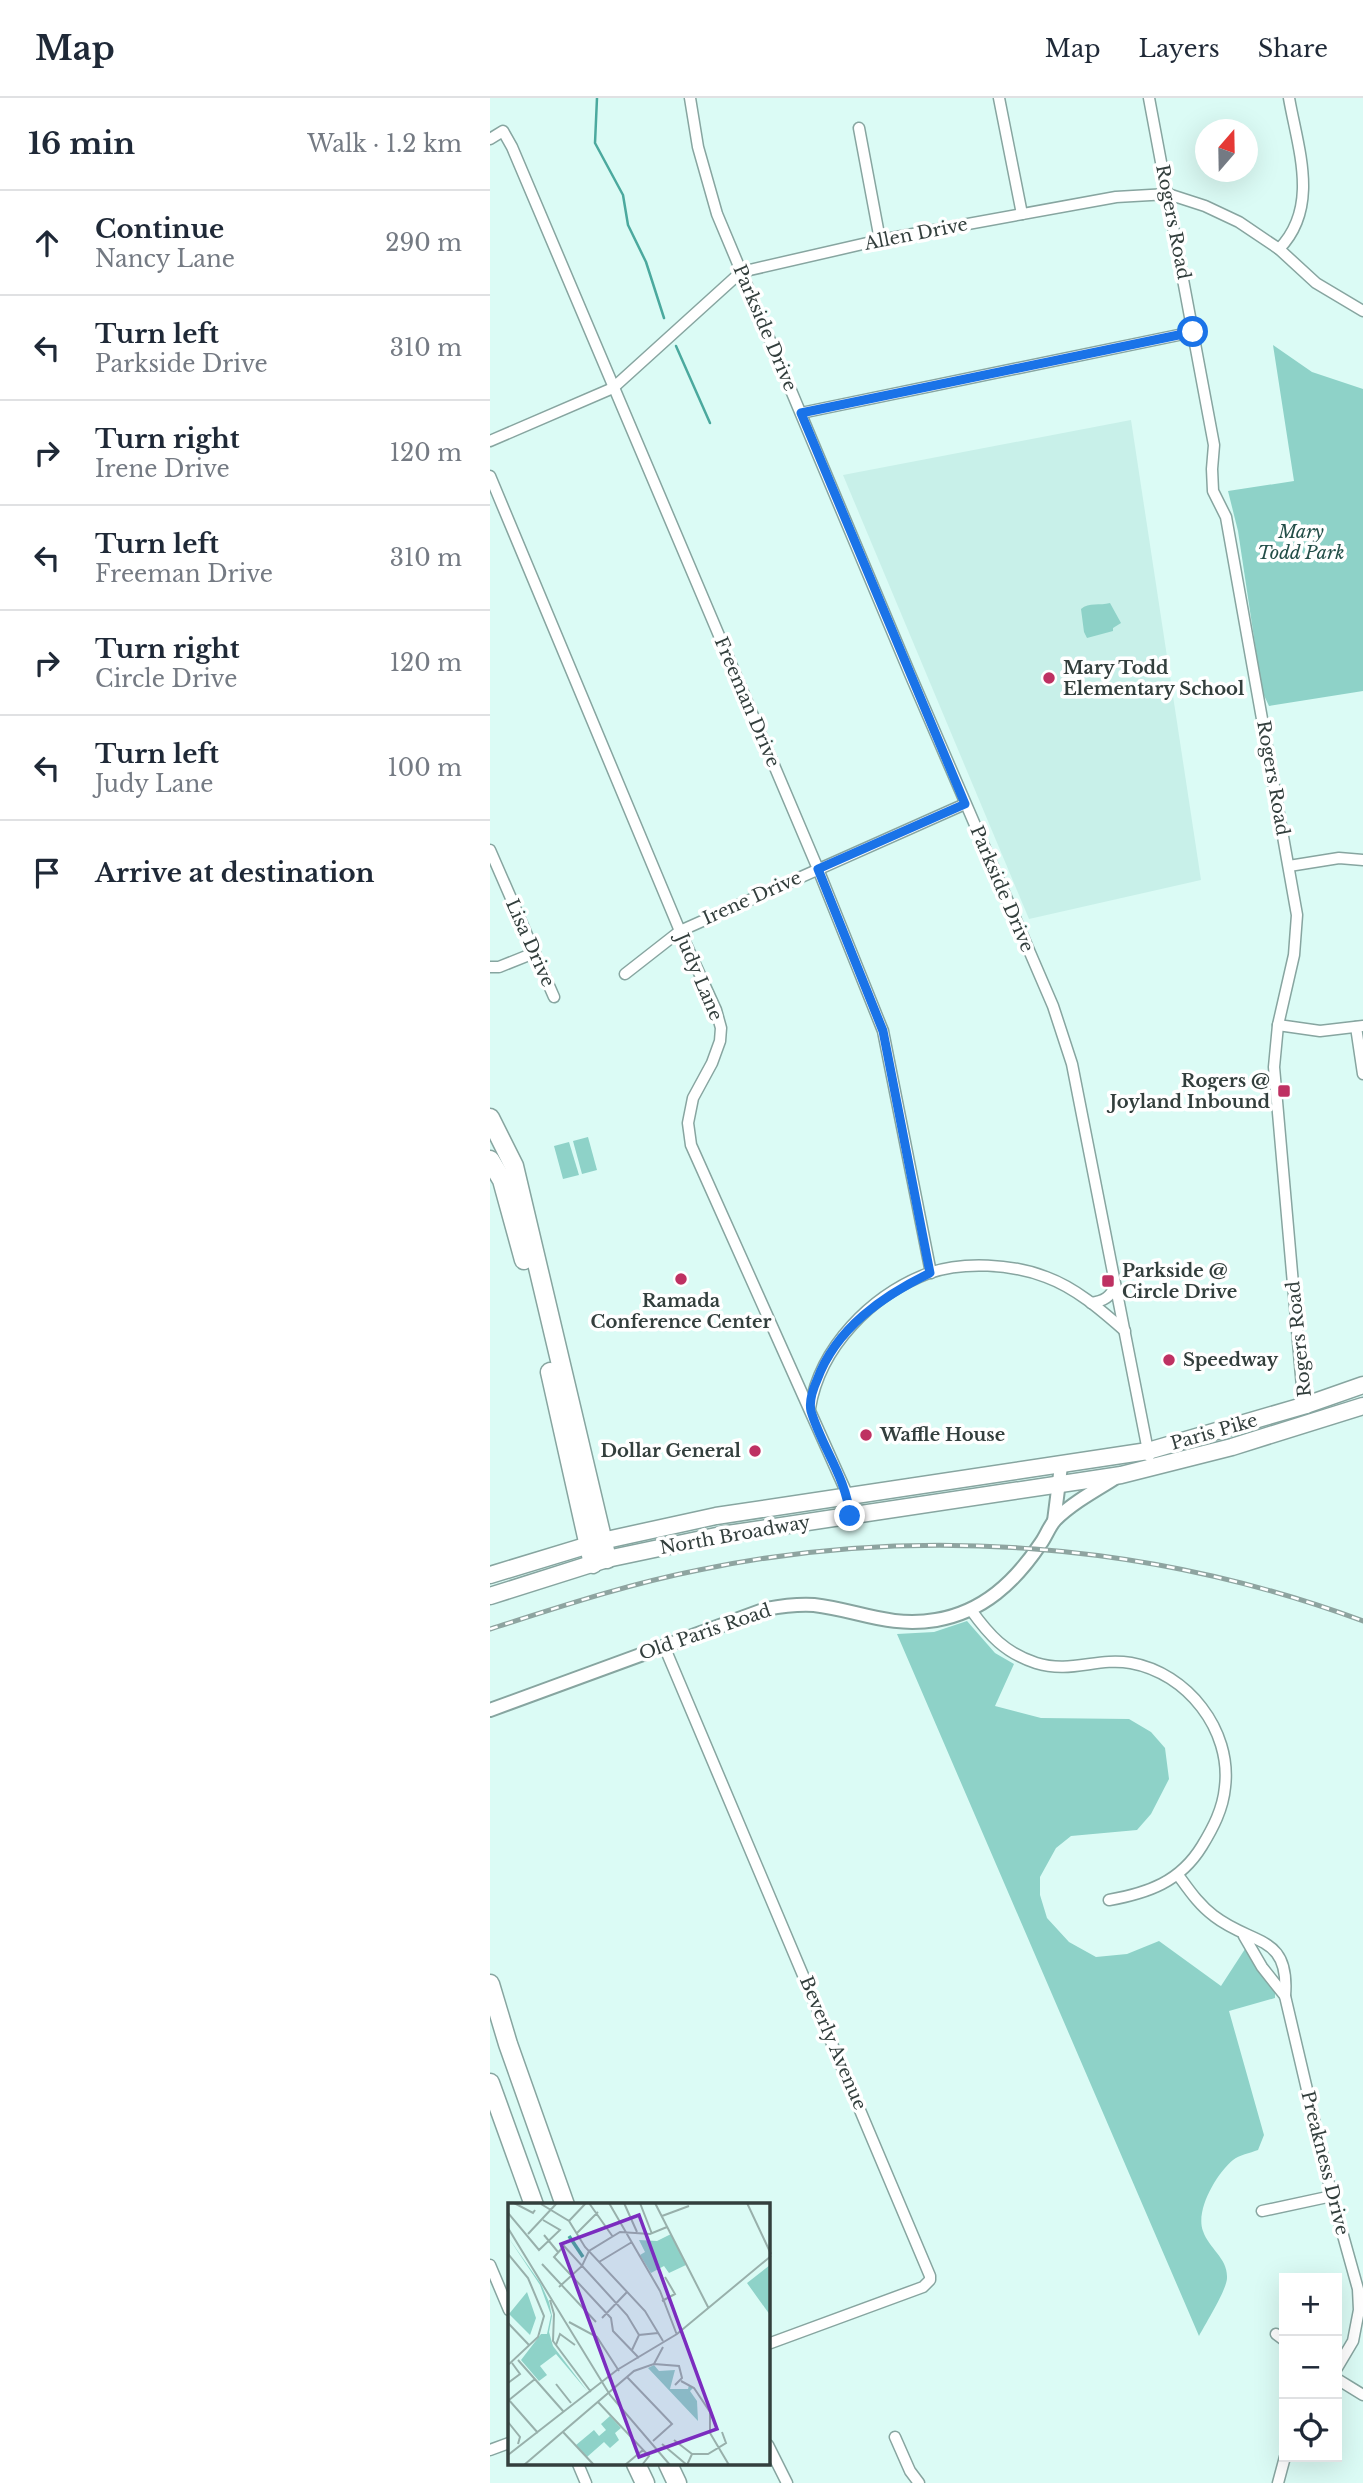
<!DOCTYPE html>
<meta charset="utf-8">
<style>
:root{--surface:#fff;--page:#f6f6f7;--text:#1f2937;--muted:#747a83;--line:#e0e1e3}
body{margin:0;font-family:"Libre Baskerville",serif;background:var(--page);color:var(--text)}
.controls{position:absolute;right:21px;bottom:21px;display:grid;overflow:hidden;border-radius:0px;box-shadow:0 7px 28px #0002}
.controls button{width:63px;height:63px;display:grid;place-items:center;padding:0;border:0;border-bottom:2px solid var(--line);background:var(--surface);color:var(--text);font:35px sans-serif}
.compass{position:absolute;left:705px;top:21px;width:63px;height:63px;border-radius:50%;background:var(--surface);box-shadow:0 7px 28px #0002;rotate:20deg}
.stop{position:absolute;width:21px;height:21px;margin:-16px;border:5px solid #1a73e8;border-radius:50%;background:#fff}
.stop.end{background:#1a73e8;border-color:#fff;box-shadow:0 2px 7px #0008}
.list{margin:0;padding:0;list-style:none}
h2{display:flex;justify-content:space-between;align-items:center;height:91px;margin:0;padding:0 28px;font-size:30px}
h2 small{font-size:23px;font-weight:400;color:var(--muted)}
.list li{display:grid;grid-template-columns:46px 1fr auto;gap:21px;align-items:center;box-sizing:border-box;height:105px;padding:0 28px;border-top:2px solid var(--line)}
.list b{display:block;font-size:26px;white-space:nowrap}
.list p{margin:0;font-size:23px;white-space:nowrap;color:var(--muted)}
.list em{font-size:23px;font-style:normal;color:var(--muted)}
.icon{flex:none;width:38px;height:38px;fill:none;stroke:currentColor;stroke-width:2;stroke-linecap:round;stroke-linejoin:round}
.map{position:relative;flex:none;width:873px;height:2385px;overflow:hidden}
header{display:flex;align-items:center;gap:42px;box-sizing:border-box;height:98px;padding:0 35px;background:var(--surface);border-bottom:2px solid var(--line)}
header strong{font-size:33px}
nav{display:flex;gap:38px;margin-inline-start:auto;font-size:24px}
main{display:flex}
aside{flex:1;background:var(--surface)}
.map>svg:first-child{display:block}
</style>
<header>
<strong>Map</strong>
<nav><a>Map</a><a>Layers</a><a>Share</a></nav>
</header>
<main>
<aside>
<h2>16 min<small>Walk · 1.2 km</small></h2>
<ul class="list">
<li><svg class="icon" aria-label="ahead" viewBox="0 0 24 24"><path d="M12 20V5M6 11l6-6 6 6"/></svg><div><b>Continue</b><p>Nancy Lane</p></div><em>290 m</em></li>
<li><svg class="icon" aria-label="left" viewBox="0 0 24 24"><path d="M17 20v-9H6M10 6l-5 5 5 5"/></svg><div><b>Turn left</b><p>Parkside Drive</p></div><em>310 m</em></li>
<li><svg class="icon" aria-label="right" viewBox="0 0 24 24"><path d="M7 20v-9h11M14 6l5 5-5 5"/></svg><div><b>Turn right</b><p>Irene Drive</p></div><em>120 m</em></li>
<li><svg class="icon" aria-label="left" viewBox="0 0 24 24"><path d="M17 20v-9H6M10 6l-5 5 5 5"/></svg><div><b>Turn left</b><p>Freeman Drive</p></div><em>310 m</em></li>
<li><svg class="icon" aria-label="right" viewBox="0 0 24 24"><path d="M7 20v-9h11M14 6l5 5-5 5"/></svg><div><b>Turn right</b><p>Circle Drive</p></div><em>120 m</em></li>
<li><svg class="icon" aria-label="left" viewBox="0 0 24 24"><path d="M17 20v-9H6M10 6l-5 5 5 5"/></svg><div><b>Turn left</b><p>Judy Lane</p></div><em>100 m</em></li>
<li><svg class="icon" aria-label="arrive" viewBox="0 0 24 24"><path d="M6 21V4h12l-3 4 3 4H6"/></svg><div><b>Arrive at destination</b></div></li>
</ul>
</aside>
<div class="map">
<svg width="873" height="2385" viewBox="0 0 873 2385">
<rect width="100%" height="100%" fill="#dbfbf5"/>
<path fill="#c8f0e9" d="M641,322L711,782L539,821L353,377Z"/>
<g fill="#8ed2c8">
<path d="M783,247L822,274L873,291V593L779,608L772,593L748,433L738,393L804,383Z"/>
<path d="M620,505L631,525L623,530V533L597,540L594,534L591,511C599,504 610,508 620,505Z"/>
<path d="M98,1039L107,1072L92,1076L83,1043Z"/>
<path d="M79,1044L89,1077L73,1081L64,1048Z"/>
<path d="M477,1523L505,1555L524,1566L505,1608L551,1620L639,1621L661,1634L675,1650L679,1681L661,1716L647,1732L581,1738L566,1750L550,1779V1797L557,1820L579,1844L606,1859L637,1856L669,1843L731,1888L755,1851L785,1893V1900L739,1913L774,2037L768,2052C760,2055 749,2057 743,2062C727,2075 705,2112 713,2133C719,2151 738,2160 737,2180C737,2191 716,2225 709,2238L407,1536L444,1534Z"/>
</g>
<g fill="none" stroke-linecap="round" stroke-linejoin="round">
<g stroke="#4ba99e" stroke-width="2.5">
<path d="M107,0L105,45L133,97L138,127L156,164L174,220"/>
<path d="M186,248L220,325"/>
</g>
<g stroke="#87a5a0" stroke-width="13">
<g id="minor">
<path d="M200,0L208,49L227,116L420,576L563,908L582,966L659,1358"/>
<path d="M509,0L532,116"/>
<path d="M659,0L724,347L722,371L723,393L736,419L807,817L804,857L788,927L784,969L812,1289L817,1310"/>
<path d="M369,30L390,142"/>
<path d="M0,41L13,33L22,49L328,771L393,933L441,1175"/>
<path d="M789,151C830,109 808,51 799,0"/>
<path d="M311,315L703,234"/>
<path d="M0,343L123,290L251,174L390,142L626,99L678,96L715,108L749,124L789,151L826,185L873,213"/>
<path d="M0,378L190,833L226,912L231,930L230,943L222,965L203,1000L198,1025L201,1047L358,1398L360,1418"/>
<path d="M0,752L64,899"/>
<path d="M799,768L849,760L873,762"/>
<path d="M0,869H9L44,855"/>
<path d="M135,876L190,833L475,706"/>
<path d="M788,927L830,933L873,928"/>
<path d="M866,929L873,976"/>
<path d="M601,1205C614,1203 621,1199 625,1187"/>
<path d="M320,1310C330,1249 381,1197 439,1175C474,1163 522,1166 556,1179C586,1190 611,1212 635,1233"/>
<path d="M481,1512C499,1537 515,1555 546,1565C581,1576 607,1559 641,1565C697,1575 742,1632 735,1689C733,1711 723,1730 712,1748C690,1784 658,1795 619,1802"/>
<path d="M174,1548L440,2178V2182L433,2189L278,2246"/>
<path d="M688,1777C699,1792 709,1807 724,1818C763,1848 800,1836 795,1898L842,2098L868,2191L869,2212L863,2243L847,2270"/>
<path d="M754,1838L772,1869L795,1898"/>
<path d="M772,2113L842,2098"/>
<path d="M0,2167L19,2212"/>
<path d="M786,2236L794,2242"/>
<path d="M847,2281L873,2297"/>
<path d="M405,2339L420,2373L429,2385"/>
<path d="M278,2347L297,2385"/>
<path d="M0,2352L19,2345"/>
<path d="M88,2366L96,2385"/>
<path d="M788,2385L795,2359"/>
</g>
</g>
<g stroke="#87a5a0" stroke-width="16">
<g id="tertiary">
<path d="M564,1423L571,1368"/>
<path d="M0,1612L276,1511C292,1508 308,1506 324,1507C368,1512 399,1530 446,1522C493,1514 525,1484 551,1445C556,1438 559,1429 565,1422C582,1405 606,1392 627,1379"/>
</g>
</g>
<g stroke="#87a5a0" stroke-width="19">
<g id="trunk">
<path d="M0,1477L112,1443L226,1418L658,1353L816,1307L873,1287"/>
<path d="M0,1498L117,1461L231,1437L631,1377L742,1349L873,1308"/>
</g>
</g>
<g stroke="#87a5a0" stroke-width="21">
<g id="motorway">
<path d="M0,1020L24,1068L117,1461"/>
<path d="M0,1062L12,1082L34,1162"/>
<path d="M60,1274L103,1466"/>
<path d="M0,1886L18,1946L75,2107"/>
<path d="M0,1985L44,2107"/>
<path d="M146,2366L155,2385"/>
<path d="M178,2366L187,2385"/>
</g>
</g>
<use href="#minor" stroke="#fff" stroke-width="10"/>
<use href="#tertiary" stroke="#fff" stroke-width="12"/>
<use href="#trunk" stroke="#fff" stroke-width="16"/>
<use href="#motorway" stroke="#fff" stroke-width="18"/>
<g stroke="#8ea4a0" stroke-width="5">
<path id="rail" d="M0,1531C69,1509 138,1486 209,1472C429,1426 663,1445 873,1523"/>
</g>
<use href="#rail" stroke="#fff" stroke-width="2.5" stroke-dasharray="8" stroke-linecap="butt"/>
</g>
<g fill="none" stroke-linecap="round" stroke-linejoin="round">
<path stroke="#1a73e8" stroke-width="9" d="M360,1418C356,1379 332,1350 321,1313C319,1304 323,1291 327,1282C346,1230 393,1198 440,1175L393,933L328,771L475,706L311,315L703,234"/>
</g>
<g fill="#be3162" stroke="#fff" stroke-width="2.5">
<circle cx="559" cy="580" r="7"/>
<rect x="787" y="986" width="14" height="14" rx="3.5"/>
<circle cx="191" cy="1181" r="7"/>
<rect x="611" y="1176" width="14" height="14" rx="3.5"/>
<circle cx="679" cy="1262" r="7"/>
<circle cx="376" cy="1337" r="7"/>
<circle cx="265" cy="1353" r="7"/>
</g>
<g text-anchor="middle" stroke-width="7" stroke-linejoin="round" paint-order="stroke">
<g font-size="18" fill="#333f3d" stroke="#fff">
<text transform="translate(683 124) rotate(79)" y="6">Rogers Road</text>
<text transform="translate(426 136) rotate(-11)" y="6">Allen Drive</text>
<text transform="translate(275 230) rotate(67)" y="6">Parkside Drive</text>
<text transform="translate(257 604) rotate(67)" y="6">Freeman Drive</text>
<text transform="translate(783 680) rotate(80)" y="6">Rogers Road</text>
<text transform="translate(512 791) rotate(67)" y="6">Parkside Drive</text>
<text transform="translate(262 800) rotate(-24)" y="6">Irene Drive</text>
<text transform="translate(40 845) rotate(66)" y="6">Lisa Drive</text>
<text transform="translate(209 879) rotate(67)" y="6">Judy Lane</text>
<text transform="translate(809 1241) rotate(-96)" y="6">Rogers Road</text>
<text transform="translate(724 1334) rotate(-16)" y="6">Paris Pike</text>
<text transform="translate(245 1437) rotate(-10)" y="6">North Broadway</text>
<text transform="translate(215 1534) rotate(-19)" y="6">Old Paris Road</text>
<text transform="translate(343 1945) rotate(67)" y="6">Beverly Avenue</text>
<text transform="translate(835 2065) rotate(76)" y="6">Preakness Drive</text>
</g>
<g font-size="18" font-style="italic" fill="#234e48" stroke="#fff">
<text x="811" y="440">Mary<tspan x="811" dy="21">Todd Park</tspan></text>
</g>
<g font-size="18" font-weight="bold" fill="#333f3d" stroke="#fff" text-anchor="start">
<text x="573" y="576">Mary Todd<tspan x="573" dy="21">Elementary School</tspan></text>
<text x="780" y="989" text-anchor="end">Rogers @<tspan x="780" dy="21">Joyland Inbound</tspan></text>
<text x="632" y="1179">Parkside @<tspan x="632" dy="21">Circle Drive</tspan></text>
<text x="191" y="1209" text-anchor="middle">Ramada<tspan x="191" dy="21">Conference Center</tspan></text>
<text x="693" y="1268">Speedway</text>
<text x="390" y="1343">Waffle House</text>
<text x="251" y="1359" text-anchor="end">Dollar General</text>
</g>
</g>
<g transform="translate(18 2105)">
<rect width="262" height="262" fill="#dbfbf5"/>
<path d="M163,31L178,62L161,70L156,63L143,70L132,52L137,49L131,37L149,38ZM0,34L33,81L41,99L44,113L41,129L45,143L80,189L48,151L32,163L39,172L31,178L13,157L33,131H39L43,112L32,82ZM262,62V112L239,80ZM19,89L28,115L22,132L1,111ZM146,162L151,168L167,167L162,186H180L181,182L185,185L182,188L189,198L190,218L140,165ZM102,213L113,225L107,230L111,237L102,245L96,239L79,254L68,242L86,227L91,233L98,227L93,221Z" fill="#8ed2c8"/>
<path fill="none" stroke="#4ba99e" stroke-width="3.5" d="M61,33L75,54"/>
<path fill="none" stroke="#98b0ab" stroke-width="2" d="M6,0L25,10L27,7M81,0L105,34M101,0L152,88L169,132M116,0L129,29M132,0L144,31M147,0L200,104M239,0L263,51M33,1L61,18L77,44L137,108L155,138M0,10L31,47L52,27L35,17M154,13L181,3M61,18L78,0M0,25L102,192L162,262M69,30L90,9M20,31L49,0M36,32L50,49M0,51L20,75L36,113L30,134L0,162M91,59L124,39M34,61L88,119M51,84L74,63L81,48L112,29L142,31L159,24M42,97L46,111L45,138L83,189M154,98L167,91L157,74M94,115L119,89M61,119L89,134L111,168M0,120L21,142M131,132L119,112L56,43L46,54L103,115L105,128L131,155M48,142L52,131L67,142M124,147L131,132L150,130M10,157L55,208M146,161L171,163L174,175L167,182M119,174L164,221L145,238M173,178L186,185L202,209V230L221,262M0,180L12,171L4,160M48,181L63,200M0,196L30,230M1,197L27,176M90,199L141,253L134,262M0,219L12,234L10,241M55,229L86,262M166,237L184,251M154,241L179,262M0,252L109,167L169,131L263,53M16,262L126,168L146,161L155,144M117,262L135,247M179,262L184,251H200L218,240L214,229"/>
<path fill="#7b2cbf" fill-opacity="0.15" stroke="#7b2cbf" stroke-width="3.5" d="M131,12L209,226L131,254L53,41Z"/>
<rect width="262" height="262" fill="none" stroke="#333f3d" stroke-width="3.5"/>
</g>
</svg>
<div class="controls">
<button>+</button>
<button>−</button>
<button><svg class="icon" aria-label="locate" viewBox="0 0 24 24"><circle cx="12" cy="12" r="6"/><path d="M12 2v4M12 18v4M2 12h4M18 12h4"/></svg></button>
</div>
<svg class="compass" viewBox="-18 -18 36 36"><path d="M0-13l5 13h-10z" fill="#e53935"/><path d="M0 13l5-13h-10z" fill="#747a83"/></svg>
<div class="stop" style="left:703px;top:234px"></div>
<div class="stop end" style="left:360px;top:1418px"></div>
</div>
</main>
